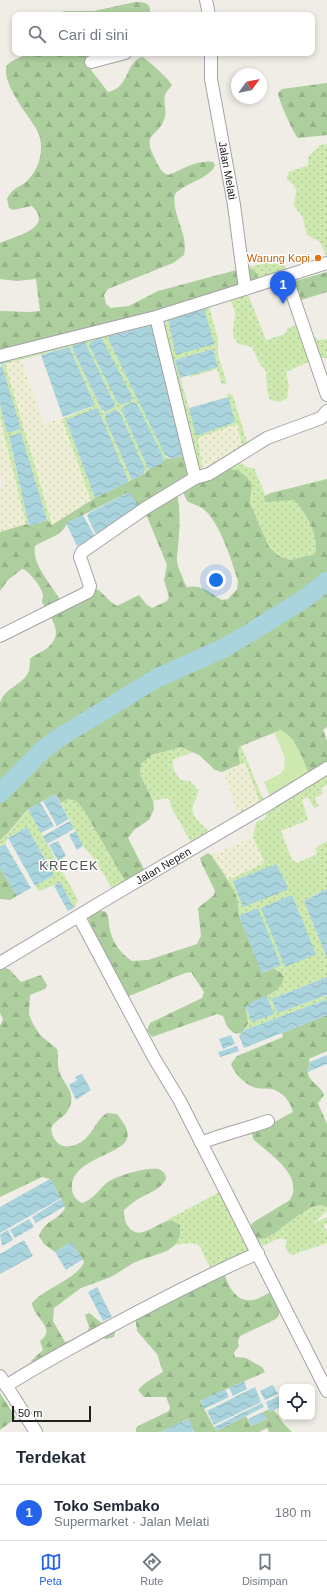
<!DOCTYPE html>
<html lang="id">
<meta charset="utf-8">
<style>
:root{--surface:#fff;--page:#f2f2f3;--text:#1f2937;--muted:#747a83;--line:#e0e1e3;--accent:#2563eb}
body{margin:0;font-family:Arial,sans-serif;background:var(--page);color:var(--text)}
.controls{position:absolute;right:12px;bottom:12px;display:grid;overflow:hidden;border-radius:8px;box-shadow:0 2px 6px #0003}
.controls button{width:36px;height:36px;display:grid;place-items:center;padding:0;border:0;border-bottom:1px solid var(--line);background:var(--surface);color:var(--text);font:20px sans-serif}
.compass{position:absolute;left:231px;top:68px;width:36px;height:36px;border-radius:50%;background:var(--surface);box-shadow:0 2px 6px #0003;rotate:57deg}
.scale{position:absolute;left:12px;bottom:10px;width:79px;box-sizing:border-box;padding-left:4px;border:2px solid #202020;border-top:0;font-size:11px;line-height:14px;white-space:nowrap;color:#202020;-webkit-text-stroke:3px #fff;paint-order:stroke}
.you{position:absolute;left:216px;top:580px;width:14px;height:14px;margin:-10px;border:3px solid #fff;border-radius:50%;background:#1a73e8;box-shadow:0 0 0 6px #1a73e833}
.badge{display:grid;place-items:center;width:26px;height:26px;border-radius:50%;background:var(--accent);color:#fff;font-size:13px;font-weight:700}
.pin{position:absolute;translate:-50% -33px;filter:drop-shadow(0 1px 2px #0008)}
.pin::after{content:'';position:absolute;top:21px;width:14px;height:12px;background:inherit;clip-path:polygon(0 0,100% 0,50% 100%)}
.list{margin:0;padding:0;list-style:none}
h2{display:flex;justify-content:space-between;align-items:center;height:52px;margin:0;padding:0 16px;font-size:17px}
h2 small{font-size:13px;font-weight:400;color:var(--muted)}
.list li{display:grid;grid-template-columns:26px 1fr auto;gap:12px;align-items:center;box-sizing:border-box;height:56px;padding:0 16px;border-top:1px solid var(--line)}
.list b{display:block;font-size:15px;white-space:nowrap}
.list p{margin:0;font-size:13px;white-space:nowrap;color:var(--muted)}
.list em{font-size:13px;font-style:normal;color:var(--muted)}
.icon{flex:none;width:22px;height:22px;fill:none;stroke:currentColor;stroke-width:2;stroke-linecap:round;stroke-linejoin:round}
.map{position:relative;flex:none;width:327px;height:1432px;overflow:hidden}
.search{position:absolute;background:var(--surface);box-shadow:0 2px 6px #0003;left:12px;right:12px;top:12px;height:44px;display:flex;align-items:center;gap:10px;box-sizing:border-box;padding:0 14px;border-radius:8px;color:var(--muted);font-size:15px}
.sheet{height:108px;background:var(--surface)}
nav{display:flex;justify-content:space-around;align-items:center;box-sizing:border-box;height:56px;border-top:1px solid var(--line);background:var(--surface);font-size:11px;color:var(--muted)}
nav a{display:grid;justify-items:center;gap:2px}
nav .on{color:var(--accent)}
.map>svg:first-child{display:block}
</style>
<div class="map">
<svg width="327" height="1432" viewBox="0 0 327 1432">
<defs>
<pattern id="farmland-dots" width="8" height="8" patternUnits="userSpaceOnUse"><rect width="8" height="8" fill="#edeed3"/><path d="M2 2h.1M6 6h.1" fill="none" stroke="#cbccb5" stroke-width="1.8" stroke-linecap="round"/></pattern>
<pattern id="grass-dots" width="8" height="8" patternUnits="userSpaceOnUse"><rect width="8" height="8" fill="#cde9af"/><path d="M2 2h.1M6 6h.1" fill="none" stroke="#b0c896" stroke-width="1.8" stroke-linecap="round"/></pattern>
<pattern id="forest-firs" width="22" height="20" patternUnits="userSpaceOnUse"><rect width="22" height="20" fill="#adce9d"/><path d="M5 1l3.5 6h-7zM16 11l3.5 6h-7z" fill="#95b187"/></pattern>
<pattern id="water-waves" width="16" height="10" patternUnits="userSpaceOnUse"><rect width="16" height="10" fill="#a9d3dd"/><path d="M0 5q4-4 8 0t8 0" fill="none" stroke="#91b5bd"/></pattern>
</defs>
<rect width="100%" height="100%" fill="#f0ede7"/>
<g fill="url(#farmland-dots)">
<path d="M21,359L44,424L62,419L91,500L52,525L4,364Z"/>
<path d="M0,418L26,524L0,532V489L4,488L0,471Z"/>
<path d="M237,423L243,449L208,468L202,469L197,438Z"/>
<path d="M243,762L260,803L238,815L224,772Z"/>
<path d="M253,837L264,861V863L228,880L211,855Z"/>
</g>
<g fill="url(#grass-dots)" fill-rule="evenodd">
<path d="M327,144V257L320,242L307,235L303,218L294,205C296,188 300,191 286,178L289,172L308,165V157L320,145Z"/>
<path d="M283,259L287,273L260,284L256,272L248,267Z"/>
<path d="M238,291L239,297L245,294L249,297L266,340L285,334L288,328L302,323L311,335L319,340L327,339V358H317L286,372L289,385L287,398L280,402L270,400L267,391L266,371L259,363L252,347L239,344C228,336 236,322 235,312C234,308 232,304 230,300L209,306L218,339V355L227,383L222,385L217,369L190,377L189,375L218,367L213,349L175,360L189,408L234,422L227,394L229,393L233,396L249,448L239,462L247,467L254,468L265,494L264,496L294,500C307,515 319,534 315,554L290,560L279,556L269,547L250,503L252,491C227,461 231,462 195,478L153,325L110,336L108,339L167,458L163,461L140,410L122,411L149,469L146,473L118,411L105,419L132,480L128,482L98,409L66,420L95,498L91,500L62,419L95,405L69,347L5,364L52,525L47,520L21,433L9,437L29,526L26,524L0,418V404L7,433L0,356ZM85,342L115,405L103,412L72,348ZM237,424L243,449L208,468L202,469L198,438Z"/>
<path d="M241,746L266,806L327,768V785L322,787V794L315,798L319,806L314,808L308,797L302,800L308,820L281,831L292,860L297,863L317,854L315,848L327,841V889L304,901L327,958V977L278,996V1013L327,995V999L245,1030L248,1024L246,1007L252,1021L274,1014L267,996L274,993L278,970L274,968L281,965L258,909L239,916L238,904L228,880L264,863V861L253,837L256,822L266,818V806L239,821L238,815L260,803L245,763L240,764L238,749Z"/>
<path d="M181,747L193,752L174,759C170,766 176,774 181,780L190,781L198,790C199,797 195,799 193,805C190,819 204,823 209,833L192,844L171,807L170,800L166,798L153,801L140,774L141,764C151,753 167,751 181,747Z"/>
<path d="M68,799L76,801L83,809L128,886L115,894L96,861L83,846L61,803Z"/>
<path d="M28,809L78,900L74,908L60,883L39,891L35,886L54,875L27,827L8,838L5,844L0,847V840L9,833Z"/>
<path d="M225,1189L258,1253L215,1272C195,1253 212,1238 175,1245L180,1236L171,1220L165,1221Z"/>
<path d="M324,1205L327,1207V1213L326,1211L315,1223L327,1217V1223L324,1225L327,1232V1243L292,1255C286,1253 284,1245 287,1240C277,1235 272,1243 263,1246L257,1242L258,1239H263C281,1226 301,1208 324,1205Z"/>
</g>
<g fill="url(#forest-firs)" fill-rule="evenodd">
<path d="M135,2C144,2 153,3 149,15H51L65,11H94Z"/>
<path d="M28,53H85L91,70L108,92C130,88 125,62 142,57C147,59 170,80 172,85C170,88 166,92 165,95C163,102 167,110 165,117C158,140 140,130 156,161C159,167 161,172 168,175C182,170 198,159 213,162L215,165C211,178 185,183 175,194C171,215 189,233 184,255L173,263L108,289L104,295L106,304L111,308L129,306L158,291L248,267L256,272L260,284L0,356V311L29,312L40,311L36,279L16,281L0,279V243C14,237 55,228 32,206L13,210L9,208L7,199C14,186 18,189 27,181C36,172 41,160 41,148C41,142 40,135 37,130C29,116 0,82 7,65C12,60 22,57 28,53Z"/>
<path d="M327,83V135L298,138C294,135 278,99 278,93L282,89Z"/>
<path d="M327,272V292L295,302L288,283Z"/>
<path d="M184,456L195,475L222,466L239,471L247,477L252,485L250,503L269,547L279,556L290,560L315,554C319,534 307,515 294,500L265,502L264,496L271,493L327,479V727L323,730L327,741V768L311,778L293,740L281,730L241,746L238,749L240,764L222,772L215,770L199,755L181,747L152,755L141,764L140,774L153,801L154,809L149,820L134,830L128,838L147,875L128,886L83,809L76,801L68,799L61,803L55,794L27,810L8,833L0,840V703C4,689 19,686 27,675C30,671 30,664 30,659C35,654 41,653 46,649C66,634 51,619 42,602C42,600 43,598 43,595C43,589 28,569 22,569L8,580L0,591V532L26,524L30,526L47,520L52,525L95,498L144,474C150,467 160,464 167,458L171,459ZM176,490L183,492L187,501C192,504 197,505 202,508C219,519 232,562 238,581L237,589L228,599L222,600C210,593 202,584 187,587L185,584C183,577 176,565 177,558C179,535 182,513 176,490ZM127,493H130L137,510L144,509L167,565L164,580L169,597L167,601L152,608L146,604L139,595L117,606C107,601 102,589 90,586L63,605C55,588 31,565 35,546C45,539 63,536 67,523Z"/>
<path d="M208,853L211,855L226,877L236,895L238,904L239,916L263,973L274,968L281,973L284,977C281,995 259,997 246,1007L248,1024L242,1033C230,1036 227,1026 223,1016L217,1014L152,1037L147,1030L150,1023L202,998L204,992L191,972L185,973L127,997L123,992L88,918L98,910L106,912C110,918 108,924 110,930C113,943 121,954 132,961L148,960L197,944L201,936L198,908L214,895L215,891L201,862L200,858Z"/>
<path d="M0,868L17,896L10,900L0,899Z"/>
<path d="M4,967L10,970L21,982L41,975L47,985L45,989L30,995L29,1014L33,1024L40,1035L57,1049C59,1056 57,1063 59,1071C64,1086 78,1093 68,1110C65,1117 55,1120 51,1128C53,1148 70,1152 85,1139C94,1131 97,1119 107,1113L117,1114C122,1121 130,1130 127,1139C121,1155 71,1159 72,1188C72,1195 76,1200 82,1203C95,1199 98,1189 108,1182C116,1176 155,1164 162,1171C165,1173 166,1176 166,1179C160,1190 150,1192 140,1198C134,1201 129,1206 124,1210C123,1222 131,1238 146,1231C155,1228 161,1222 171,1220L180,1225V1236L175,1245L167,1251L135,1262L111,1277L81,1288L54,1308L53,1321L65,1342L78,1338L88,1332L89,1327L85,1315L89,1313C93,1315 95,1318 99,1321C109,1327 109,1317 115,1333L114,1337L107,1339L96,1337L34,1368L31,1361L43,1350L40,1341C58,1328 33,1318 32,1303C45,1288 77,1279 84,1262L71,1242L55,1252L44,1244L39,1236C45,1219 60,1220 65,1208L61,1198L50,1179L42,1177L0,1197V1026L3,1019L0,1013V969Z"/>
<path d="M327,1015V1051L309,1059C311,1065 305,1072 310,1078C314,1084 321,1087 324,1095L318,1103L327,1124V1207C311,1196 277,1237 262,1239C253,1240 250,1229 252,1223L290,1200C305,1175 268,1153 253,1139L252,1134L293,1112C290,1101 283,1092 272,1089C266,1088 261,1089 256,1088C246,1085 234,1074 231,1064L237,1056L283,1037L282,1033Z"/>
<path d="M224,1273C229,1288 237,1305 257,1299C262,1297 266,1294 272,1292C276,1300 284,1311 276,1319L240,1336L238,1341L239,1346L234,1353L235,1357L246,1358L262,1367L265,1372L200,1401L216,1431L246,1416L251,1426L267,1419L263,1412L269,1409L270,1412L274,1410L283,1423L292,1432H269L267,1428L259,1432H194L188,1419L160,1432H136V1428L140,1425L169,1411L170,1407L166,1397H144L138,1390L145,1383L163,1372L157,1354L137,1331L135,1316Z"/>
<path d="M0,1393L16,1418L0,1430Z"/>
</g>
<path fill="#cde9af" d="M281,730C298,739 303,761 311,778L272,802L264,782L280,774L284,769L285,758L274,732Z"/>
<g fill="url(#water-waves)">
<path d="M204,308L214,344L176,355L168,319Z"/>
<path d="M153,325L184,456L171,459L165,455L108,339L109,336Z"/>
<path d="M101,337L133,398L131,401L121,405L117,402L89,345L91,342Z"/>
<path d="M85,342L115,405L113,408L105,412L102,410L72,348L75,344Z"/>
<path d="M69,347L95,405L63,417L41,355Z"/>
<path d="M213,349L218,367L180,378L175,360Z"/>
<path d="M2,366L21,429L7,433L0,404V367Z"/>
<path d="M228,397L235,422L196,436L189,408Z"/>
<path d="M133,402L136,403L140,410L164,459L162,463L151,469L148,468L122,411L123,407Z"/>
<path d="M96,408L98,409L128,480V482L95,498L66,420Z"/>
<path d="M116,410L120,413L145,469L144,474L132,480L105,419L106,414Z"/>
<path d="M21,433L47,520L29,526L9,436Z"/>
<path d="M127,493H130L138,506L100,533H95L87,516L89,513Z"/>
<path d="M83,515L95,537L77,546L66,523Z"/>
<path d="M55,794L69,819L57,826L43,801Z"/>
<path d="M40,802L54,826L41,833L28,809Z"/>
<path d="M70,821L74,829L47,844L43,836Z"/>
<path d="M27,827L54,875L35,886L8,838Z"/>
<path d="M76,831L83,846L77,850L69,835Z"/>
<path d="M58,841L66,856L58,861L49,845Z"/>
<path d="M5,844L31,888L17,896L0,868V847Z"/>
<path d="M276,864L288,887L287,890L243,907L233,881Z"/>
<path d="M60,882L74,908L68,911L54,886Z"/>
<path d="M327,889V958L304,901Z"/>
<path d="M292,895L316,954L285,967L261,908Z"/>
<path d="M258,908L281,965L262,973L239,916Z"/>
<path d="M327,977V995L278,1013L271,999Z"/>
<path d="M267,996L274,1014L253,1022H252L246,1007L255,1000Z"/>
<path d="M327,999V1015L244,1048L239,1036L245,1030Z"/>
<path d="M231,1035L235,1044L223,1049L219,1039Z"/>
<path d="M237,1046L239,1051L220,1057L218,1052Z"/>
<path d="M327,1055V1064L308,1072L310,1062Z"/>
<path d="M82,1074L91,1090L76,1100L69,1085L77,1080L75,1077Z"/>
<path d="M50,1179L61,1198L0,1233V1207Z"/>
<path d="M61,1199L65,1206L36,1223L32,1217Z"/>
<path d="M29,1219L34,1227L15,1238L10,1230Z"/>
<path d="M8,1230L13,1240L2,1246L0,1235Z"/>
<path d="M24,1240L33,1256L0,1274V1254Z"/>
<path d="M71,1242L83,1259L66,1270L55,1252Z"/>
<path d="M97,1287L112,1317L103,1321L88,1292Z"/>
<path d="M244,1381L247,1389L233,1396L229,1388Z"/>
<path d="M273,1385L278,1394L265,1400L260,1391Z"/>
<path d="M255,1387L261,1402L214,1425L207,1411Z"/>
<path d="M225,1389L229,1397L204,1409L200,1401Z"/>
<path d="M279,1396L282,1406L270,1412L266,1402Z"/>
<path d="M262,1403L264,1407L216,1431L214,1427Z"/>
<path d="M263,1412L267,1419L251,1426L248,1419Z"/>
<path d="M188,1419L194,1431L191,1432H160Z"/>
</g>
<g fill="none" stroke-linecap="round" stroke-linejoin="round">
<path stroke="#a9d3dd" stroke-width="3" d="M0,363L8,360"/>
<path stroke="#a9d3dd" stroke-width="19" d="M0,793L43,750L57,739L157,678L222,649L243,637L307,597L327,581"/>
<g stroke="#a4a4a4" stroke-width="14">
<g id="street">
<path d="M206,0L209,15"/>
<path id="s1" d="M211,53V79L234,205L245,289"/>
<path d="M91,62L125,53"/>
<path d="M286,276L327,395"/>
<path d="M0,356L156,317L327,263"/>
<path d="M195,478L209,474L267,438L321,418L327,411"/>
<path d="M0,636L88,592L90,586L80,557L82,552L144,509L195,478L156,317"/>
<path d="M79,917L154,1058L180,1101L327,1391"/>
<path id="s2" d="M0,963L115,894L272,802L327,768"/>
<path d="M201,1143C223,1134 246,1129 268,1121"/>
<path d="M0,1376L36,1432"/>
<path d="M6,1386C34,1368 62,1353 91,1337C146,1307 201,1278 258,1253"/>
</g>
</g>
<use href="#street" stroke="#fff" stroke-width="12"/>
</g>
<circle fill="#e8710a" stroke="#fff" stroke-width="1.5" cx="318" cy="258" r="4"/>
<g text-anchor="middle" stroke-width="3" stroke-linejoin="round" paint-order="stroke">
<g font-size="11" fill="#202020" stroke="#fff">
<text dy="4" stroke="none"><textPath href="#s1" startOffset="119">Jalan Melati</textPath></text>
<text dy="4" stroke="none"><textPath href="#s2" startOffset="190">Jalan Nepen</textPath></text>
</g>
<g font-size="11" fill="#c56008" stroke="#fff" text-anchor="end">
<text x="310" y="262">Warung Kopi</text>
</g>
<g font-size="13" letter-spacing="1" fill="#535353" stroke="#fff">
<text x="69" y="870">KRECEK</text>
</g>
</g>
</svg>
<div class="controls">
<button><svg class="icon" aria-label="locate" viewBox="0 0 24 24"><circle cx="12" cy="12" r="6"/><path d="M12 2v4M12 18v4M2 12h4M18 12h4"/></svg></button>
</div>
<svg class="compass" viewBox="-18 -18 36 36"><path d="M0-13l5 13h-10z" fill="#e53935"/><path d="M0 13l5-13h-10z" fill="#747a83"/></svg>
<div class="scale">50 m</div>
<div class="you"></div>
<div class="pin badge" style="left:283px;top:304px">1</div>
<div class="search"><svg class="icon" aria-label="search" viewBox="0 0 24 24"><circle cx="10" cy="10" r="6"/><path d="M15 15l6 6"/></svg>Cari di sini</div>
</div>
<section class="sheet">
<h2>Terdekat<small></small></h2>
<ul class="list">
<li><span class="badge">1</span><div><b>Toko Sembako</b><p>Supermarket · Jalan Melati</p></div><em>180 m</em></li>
</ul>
</section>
<nav>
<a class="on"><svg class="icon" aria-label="map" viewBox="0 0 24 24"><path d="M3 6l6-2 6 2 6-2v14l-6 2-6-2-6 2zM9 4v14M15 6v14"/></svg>Peta</a>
<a><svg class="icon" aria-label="directions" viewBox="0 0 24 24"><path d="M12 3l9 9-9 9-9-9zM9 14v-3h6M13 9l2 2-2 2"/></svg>Rute</a>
<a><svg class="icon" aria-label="saved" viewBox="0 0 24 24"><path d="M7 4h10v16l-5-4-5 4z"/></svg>Disimpan</a>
</nav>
